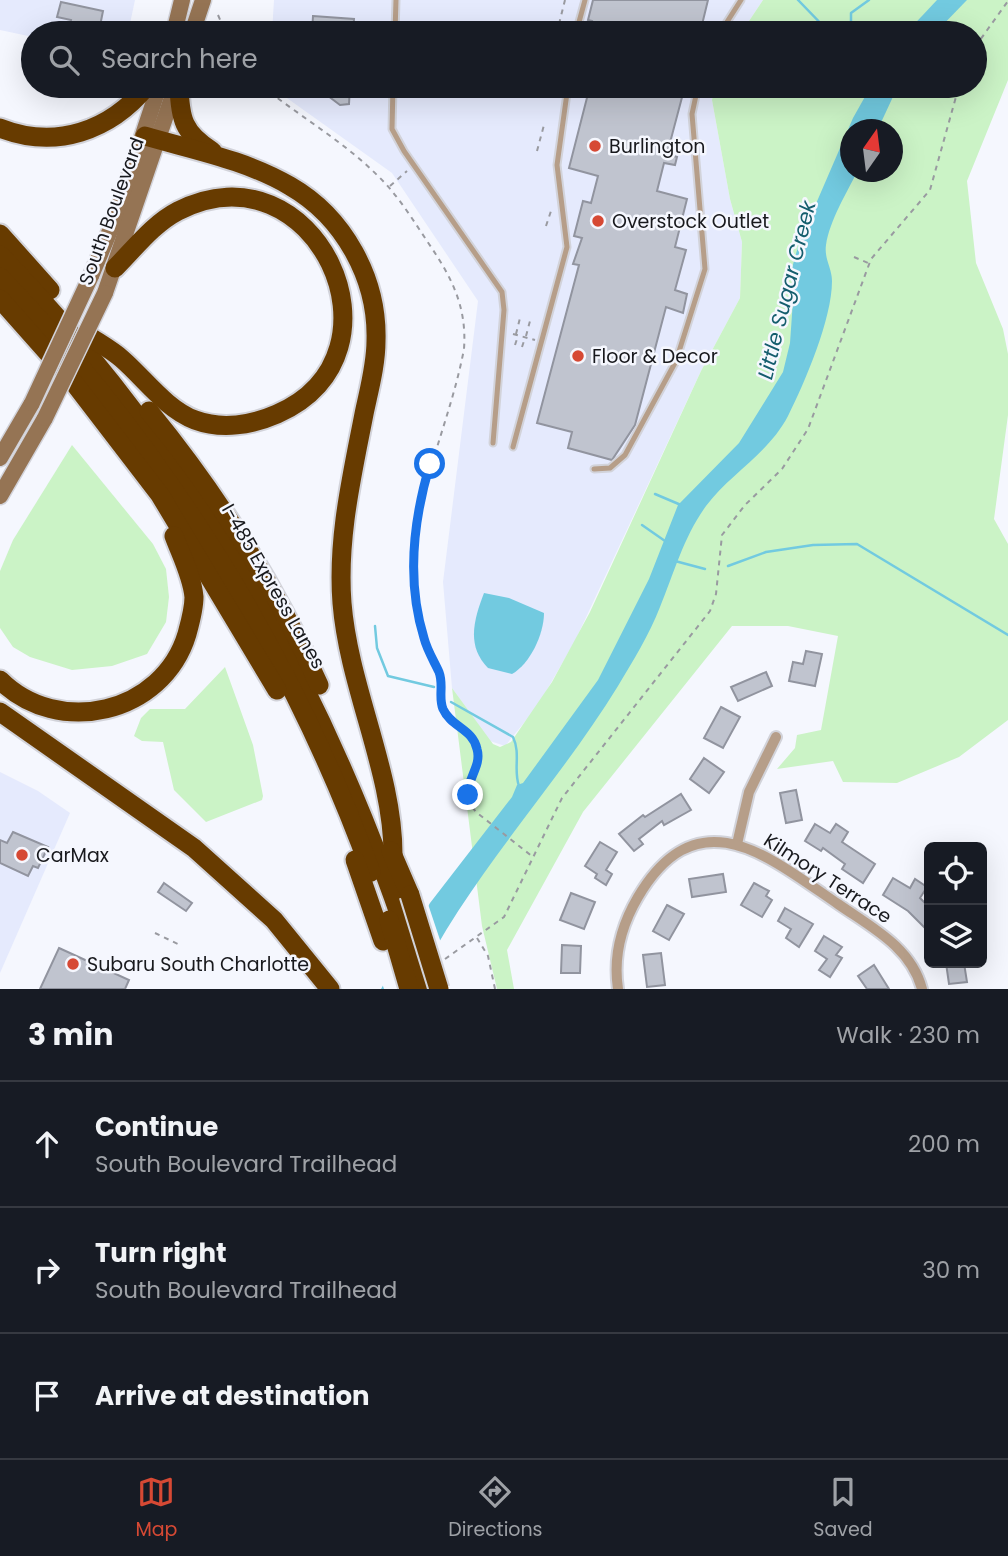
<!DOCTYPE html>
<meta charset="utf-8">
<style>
:root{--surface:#171b24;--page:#20242c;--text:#f1f3f6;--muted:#9ea1a6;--line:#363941;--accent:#d64934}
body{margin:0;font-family:Poppins,sans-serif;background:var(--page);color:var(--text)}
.controls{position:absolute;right:21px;bottom:21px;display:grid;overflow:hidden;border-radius:10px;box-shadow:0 7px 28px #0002}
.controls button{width:63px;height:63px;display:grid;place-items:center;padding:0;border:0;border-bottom:2px solid var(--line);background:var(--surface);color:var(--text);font:35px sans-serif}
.compass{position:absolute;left:840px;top:119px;width:63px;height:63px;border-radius:50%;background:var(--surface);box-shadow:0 7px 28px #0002;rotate:14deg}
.stop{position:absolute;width:21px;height:21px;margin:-16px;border:5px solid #1a73e8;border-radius:50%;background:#fff}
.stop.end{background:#1a73e8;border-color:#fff;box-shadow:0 2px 7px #0008}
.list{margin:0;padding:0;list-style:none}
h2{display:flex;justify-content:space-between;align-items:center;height:91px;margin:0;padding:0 28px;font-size:30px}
h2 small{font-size:23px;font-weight:400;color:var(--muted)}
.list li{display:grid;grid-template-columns:46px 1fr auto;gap:21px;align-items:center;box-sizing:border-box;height:126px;padding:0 28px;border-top:2px solid var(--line)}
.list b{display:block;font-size:26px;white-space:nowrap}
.list p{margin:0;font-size:23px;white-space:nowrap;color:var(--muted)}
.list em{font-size:23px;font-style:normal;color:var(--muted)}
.icon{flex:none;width:38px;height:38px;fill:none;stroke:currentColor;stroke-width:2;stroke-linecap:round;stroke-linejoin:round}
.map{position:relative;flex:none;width:1008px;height:989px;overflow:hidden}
.search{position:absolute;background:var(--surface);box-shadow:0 7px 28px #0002;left:21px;right:21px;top:21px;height:77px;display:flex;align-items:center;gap:18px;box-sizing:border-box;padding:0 24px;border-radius:38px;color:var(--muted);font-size:26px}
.sheet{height:469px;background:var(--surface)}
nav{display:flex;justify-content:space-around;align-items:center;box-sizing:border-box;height:98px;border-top:2px solid var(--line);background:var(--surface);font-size:19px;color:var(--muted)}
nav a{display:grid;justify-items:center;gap:4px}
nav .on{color:var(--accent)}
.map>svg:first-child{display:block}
</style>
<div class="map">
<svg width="1008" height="989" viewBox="0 0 1008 989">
<rect width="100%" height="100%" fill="#f5f7fe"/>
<g fill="#e5eafd">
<path d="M0,0H135L128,33H33V37L0,30Z"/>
<path d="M274,0H763L741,33H272Z"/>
<path d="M270,86H715L712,100L730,199L742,242L740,298L701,371L575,641L537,707L505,746L490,741L452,688L443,582L478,301L392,173Z"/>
<path d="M0,772L38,791L70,813L0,973Z"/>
</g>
<g fill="#cbf3c6" fill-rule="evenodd">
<path d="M763,0H1008V80L967,181L976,263L1003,329L1008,354V415L994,519L1008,544V720L959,757L897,783L843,782L833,761L777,769L795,748L797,735L821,730L838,636L788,626H732L583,812L507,950L514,989H497L482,926L452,688L493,744L500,747L511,742L552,682L590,612L701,371L740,298L742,242L730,199L712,100L715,86H975V33H741ZM850,130H892V172H850Z"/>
<path d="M72,445L153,544L166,569L169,597L166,622L147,654L112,666L72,670L30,657L13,647L0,628V571L13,540Z"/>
<path d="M225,667L253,745L263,796L262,800L206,822L174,790L163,742L142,741L134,736L141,718L150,709H185Z"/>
</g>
<g fill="#72cae0">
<path d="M937,0H967L935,33H906Z"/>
<path d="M871,86H898L878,129L850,130V172H857C846,194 830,220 826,245C824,259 832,268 832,281C832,319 805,382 788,416C768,454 731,473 706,506C684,536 674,573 660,607C649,635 633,661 618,686C554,790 467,878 414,989H381L430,903L512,797L517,785L523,783L598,680L649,579L678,505L739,443L783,372L790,343L794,286L792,268L799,243L853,118Z"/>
<path d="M484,593L509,598L544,613C544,634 530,664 512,674L488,668C466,646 474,619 484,593Z"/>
</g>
<path fill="#f5f7fe" d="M427,901L441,943L418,989H384L381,980Z"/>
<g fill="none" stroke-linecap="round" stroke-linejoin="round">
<g stroke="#72cae0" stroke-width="2.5">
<path d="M798,0L830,33"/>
<path d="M851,33V13L869,0"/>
<path d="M655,494L681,505"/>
<path d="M642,525L665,541"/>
<path d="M675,561L705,569"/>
<path d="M728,566L766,552L813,545L857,544L1008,635"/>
<path d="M375,626L377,648L388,676L434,687"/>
<path d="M451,702L513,737C521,754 513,770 519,786"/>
</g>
</g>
<g fill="#c0c4cf" stroke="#91949f" stroke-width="2">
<path d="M593,0H708L700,33H589L592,21L588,20Z"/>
<path d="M61,2L103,11L100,26L95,25L93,33L69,29L71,20L57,17Z"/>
<path d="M313,16L354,19L353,33H312Z"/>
<path d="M315,86H350L349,104L340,105Z"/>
<path d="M590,86H685L667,154L677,157L675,165L664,163L657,191L687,199L675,247L686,250L675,290L687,294L683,313L666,307L635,425L612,460L568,448L572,432L537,423L579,265L573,264L582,238L574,236L583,201L591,203L598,176L569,168Z"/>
<path d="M806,651L822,654L815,686L789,681L793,662L803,664Z"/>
<path d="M766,672L772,686L738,701L731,687Z"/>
<path d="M721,707L740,717L723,748L704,738Z"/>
<path d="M704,758L724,772L709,793L690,779Z"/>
<path d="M796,790L802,820L786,823L780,793Z"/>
<path d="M681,794L691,810L664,825L662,821L639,839L643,844L634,851L619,834L643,815L645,817Z"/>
<path d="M815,824L830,833L836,824L848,832L842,842L875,864L863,883L842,869L845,864L823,848L821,851L805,841Z"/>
<path d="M13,832L48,847L38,868L33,866L28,876L0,863V840L7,843Z"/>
<path d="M600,842L617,852L606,870L612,874L606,885L595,878L597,874L585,866Z"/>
<path d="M723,874L726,892L692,897L689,879Z"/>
<path d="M893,878L910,888L915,879L927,887L920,898L929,907V932L908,911L883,895Z"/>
<path d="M164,883L192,903L186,911L158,892Z"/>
<path d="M754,883L769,891L766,896L772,900L762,917L741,905Z"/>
<path d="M571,893L595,902L584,929L560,920Z"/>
<path d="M667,905L684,914L669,940L653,931Z"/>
<path d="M785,908L813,924L799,947L786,938L791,929L778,921Z"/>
<path d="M824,936L842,947L836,955L842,958L830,977L819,970L827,959L815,951Z"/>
<path d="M562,945L581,946L580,973H561Z"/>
<path d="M59,948L129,980L125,989H40Z"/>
<path d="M661,953L665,985L647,987L643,955Z"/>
<path d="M946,963H964L967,982L949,984Z"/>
<path d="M874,965L889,989H867L858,976Z"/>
</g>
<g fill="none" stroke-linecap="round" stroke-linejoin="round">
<g stroke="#d2d3da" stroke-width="9">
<g id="lane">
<path d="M395,33L396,0"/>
<path d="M576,33L585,0"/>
<path d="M720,33L741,0"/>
<path d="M393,86L392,129L404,151L502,292L504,310L493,443"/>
<path d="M513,447L567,247L557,165L568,86"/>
<path d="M594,469L610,468L625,455L676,361L705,269L692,114L698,86"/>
</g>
</g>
<g stroke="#d2d3da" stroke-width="14">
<g id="street">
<path d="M737,844L749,792L776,737"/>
<path d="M618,989C613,956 621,926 638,897C698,795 769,857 838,904C871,927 911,947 922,989"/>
</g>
</g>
<g stroke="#d2d3da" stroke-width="19">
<g id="secondary">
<path d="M174,33L182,0"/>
<path d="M192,33L203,0"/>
<path d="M91,276L117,214L159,86"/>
<path d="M105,293L176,86"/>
<path d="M0,458L32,403"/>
<path d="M0,496L45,418"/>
</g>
</g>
<g stroke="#d2d3da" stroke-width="23">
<g id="highway">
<path d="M179,86C180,118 183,133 212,151"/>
<path d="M0,128C56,150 110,131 147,86"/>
<path d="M145,136C193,150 246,160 290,186C344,217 378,279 376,341C376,365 369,390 364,414C352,476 337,539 342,603C349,689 394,774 393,857"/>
<path d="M0,234L50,290"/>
<path d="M0,255C204,467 337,709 424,989"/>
<path d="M0,277C163,446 291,652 371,872"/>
<path d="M0,299L71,379L160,495L277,690"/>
<path d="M87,335C99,343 112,350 122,359C145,379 166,409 195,420C222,430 252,425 277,414C415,354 314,141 178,211C153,224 135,248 115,268"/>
<path d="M149,411C216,493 276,588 319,685"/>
<path d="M0,680C58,738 163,714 187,634C190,623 194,609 194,597C192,576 181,555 174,536"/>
<path d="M0,712L194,848L274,920L330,989"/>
<path d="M391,851L410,895"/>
<path d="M355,860L383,941"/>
<path d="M389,920L409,989"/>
</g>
</g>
<g stroke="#999aa0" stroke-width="2" stroke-dasharray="5 5" stroke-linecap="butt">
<path d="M218,15L226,33"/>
<path d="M559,24L565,0"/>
<path d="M975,47L1008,1"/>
<path d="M262,86C299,116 343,141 377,175C398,195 413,220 429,244C452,278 467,307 464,349C445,449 391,531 424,638C427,650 434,661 439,672C444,684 438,696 443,708C450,724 468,727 475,742C487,768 455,787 476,812L533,857"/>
<path d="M540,96L542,86"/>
<path d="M537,151L544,125"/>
<path d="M390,186L407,171"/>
<path d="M546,226L551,211"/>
<path d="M854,257L868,263"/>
<path d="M513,334L535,340"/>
<path d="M516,334L520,318"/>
<path d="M526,336L530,321"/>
<path d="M515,345L518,336"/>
<path d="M522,347L525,338"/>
<path d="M155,933L182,946"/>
<path d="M477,938L488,956L495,989"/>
<path d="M445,959L504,917L562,798L710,611L716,594L722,535L745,505L782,469L808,429L871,259L930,190L959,86"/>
</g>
<use href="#lane" stroke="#b69e89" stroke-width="5"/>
<use href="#street" stroke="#b69e89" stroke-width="10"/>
<use href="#secondary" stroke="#957454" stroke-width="16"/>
<use href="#highway" stroke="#673b00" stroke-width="19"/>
<g stroke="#d2d3da" stroke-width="19" stroke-linecap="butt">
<g id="secondary-bridge">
<path d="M32,403L91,276"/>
<path d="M45,418L105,293"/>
</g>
</g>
<g stroke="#d2d3da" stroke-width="23" stroke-linecap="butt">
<path id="highway-bridge" d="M410,895L439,989"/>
</g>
<use href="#secondary-bridge" stroke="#957454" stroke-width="16"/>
<use href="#highway-bridge" stroke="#673b00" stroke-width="19"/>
</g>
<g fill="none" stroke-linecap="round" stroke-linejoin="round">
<path stroke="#1a73e8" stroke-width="9" d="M430,464C413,521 406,580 424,638C427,650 434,661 439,672C444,685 438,697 443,709C451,727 473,729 477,749C482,766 467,778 468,795"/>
</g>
<g fill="#d64934" stroke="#f5f7fe" stroke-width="2.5">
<circle cx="595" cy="146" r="7"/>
<circle cx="598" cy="221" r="7"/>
<circle cx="578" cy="356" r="7"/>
<circle cx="22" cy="855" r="7"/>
<circle cx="73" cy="964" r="7"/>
</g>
<g text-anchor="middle" stroke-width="5" stroke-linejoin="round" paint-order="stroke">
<g font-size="19" fill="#18191d" stroke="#f5f7fe" text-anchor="start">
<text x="609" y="153">Burlington</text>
<text x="612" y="228">Overstock Outlet</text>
<text x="592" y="363">Floor &amp; Decor</text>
<text x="36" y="862">CarMax</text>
<text x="87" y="971">Subaru South Charlotte</text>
</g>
<g font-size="19" fill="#18191d" stroke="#f5f7fe">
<text transform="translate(111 211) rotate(-70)" y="7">South Boulevard</text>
<text transform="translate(274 586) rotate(60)" y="7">I-485 Express Lanes</text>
<text transform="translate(828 878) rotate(33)" y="7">Kilmory Terrace</text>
</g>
<g font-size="21" font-style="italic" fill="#145d6d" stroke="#f5f7fe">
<text transform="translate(787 290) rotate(-76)" y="7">Little Sugar Creek</text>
</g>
</g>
</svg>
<div class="controls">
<button><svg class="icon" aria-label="locate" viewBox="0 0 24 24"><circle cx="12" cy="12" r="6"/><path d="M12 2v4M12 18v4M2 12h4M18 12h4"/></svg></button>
<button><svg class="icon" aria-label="layers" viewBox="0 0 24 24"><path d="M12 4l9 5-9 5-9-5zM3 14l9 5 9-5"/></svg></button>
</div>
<svg class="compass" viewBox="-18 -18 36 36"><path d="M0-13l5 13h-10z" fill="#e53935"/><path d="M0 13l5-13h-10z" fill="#9ea1a6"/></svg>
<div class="stop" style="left:430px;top:464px"></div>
<div class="stop end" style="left:468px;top:795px"></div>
<div class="search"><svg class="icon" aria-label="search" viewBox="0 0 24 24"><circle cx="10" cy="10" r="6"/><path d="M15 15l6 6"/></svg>Search here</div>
</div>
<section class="sheet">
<h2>3 min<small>Walk · 230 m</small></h2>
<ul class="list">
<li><svg class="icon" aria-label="ahead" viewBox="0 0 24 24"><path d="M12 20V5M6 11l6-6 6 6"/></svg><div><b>Continue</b><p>South Boulevard Trailhead</p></div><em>200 m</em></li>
<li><svg class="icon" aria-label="right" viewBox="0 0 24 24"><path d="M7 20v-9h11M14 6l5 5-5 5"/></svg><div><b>Turn right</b><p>South Boulevard Trailhead</p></div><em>30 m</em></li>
<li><svg class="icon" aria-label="arrive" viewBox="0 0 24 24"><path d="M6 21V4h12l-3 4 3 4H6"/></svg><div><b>Arrive at destination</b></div></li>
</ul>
</section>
<nav>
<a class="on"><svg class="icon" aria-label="map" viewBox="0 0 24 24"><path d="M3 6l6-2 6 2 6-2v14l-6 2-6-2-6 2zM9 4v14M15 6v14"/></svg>Map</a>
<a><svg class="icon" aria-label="directions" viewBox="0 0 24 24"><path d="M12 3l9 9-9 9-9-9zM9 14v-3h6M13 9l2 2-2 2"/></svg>Directions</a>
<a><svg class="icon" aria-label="saved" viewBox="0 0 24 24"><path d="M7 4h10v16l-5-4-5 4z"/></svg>Saved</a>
</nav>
